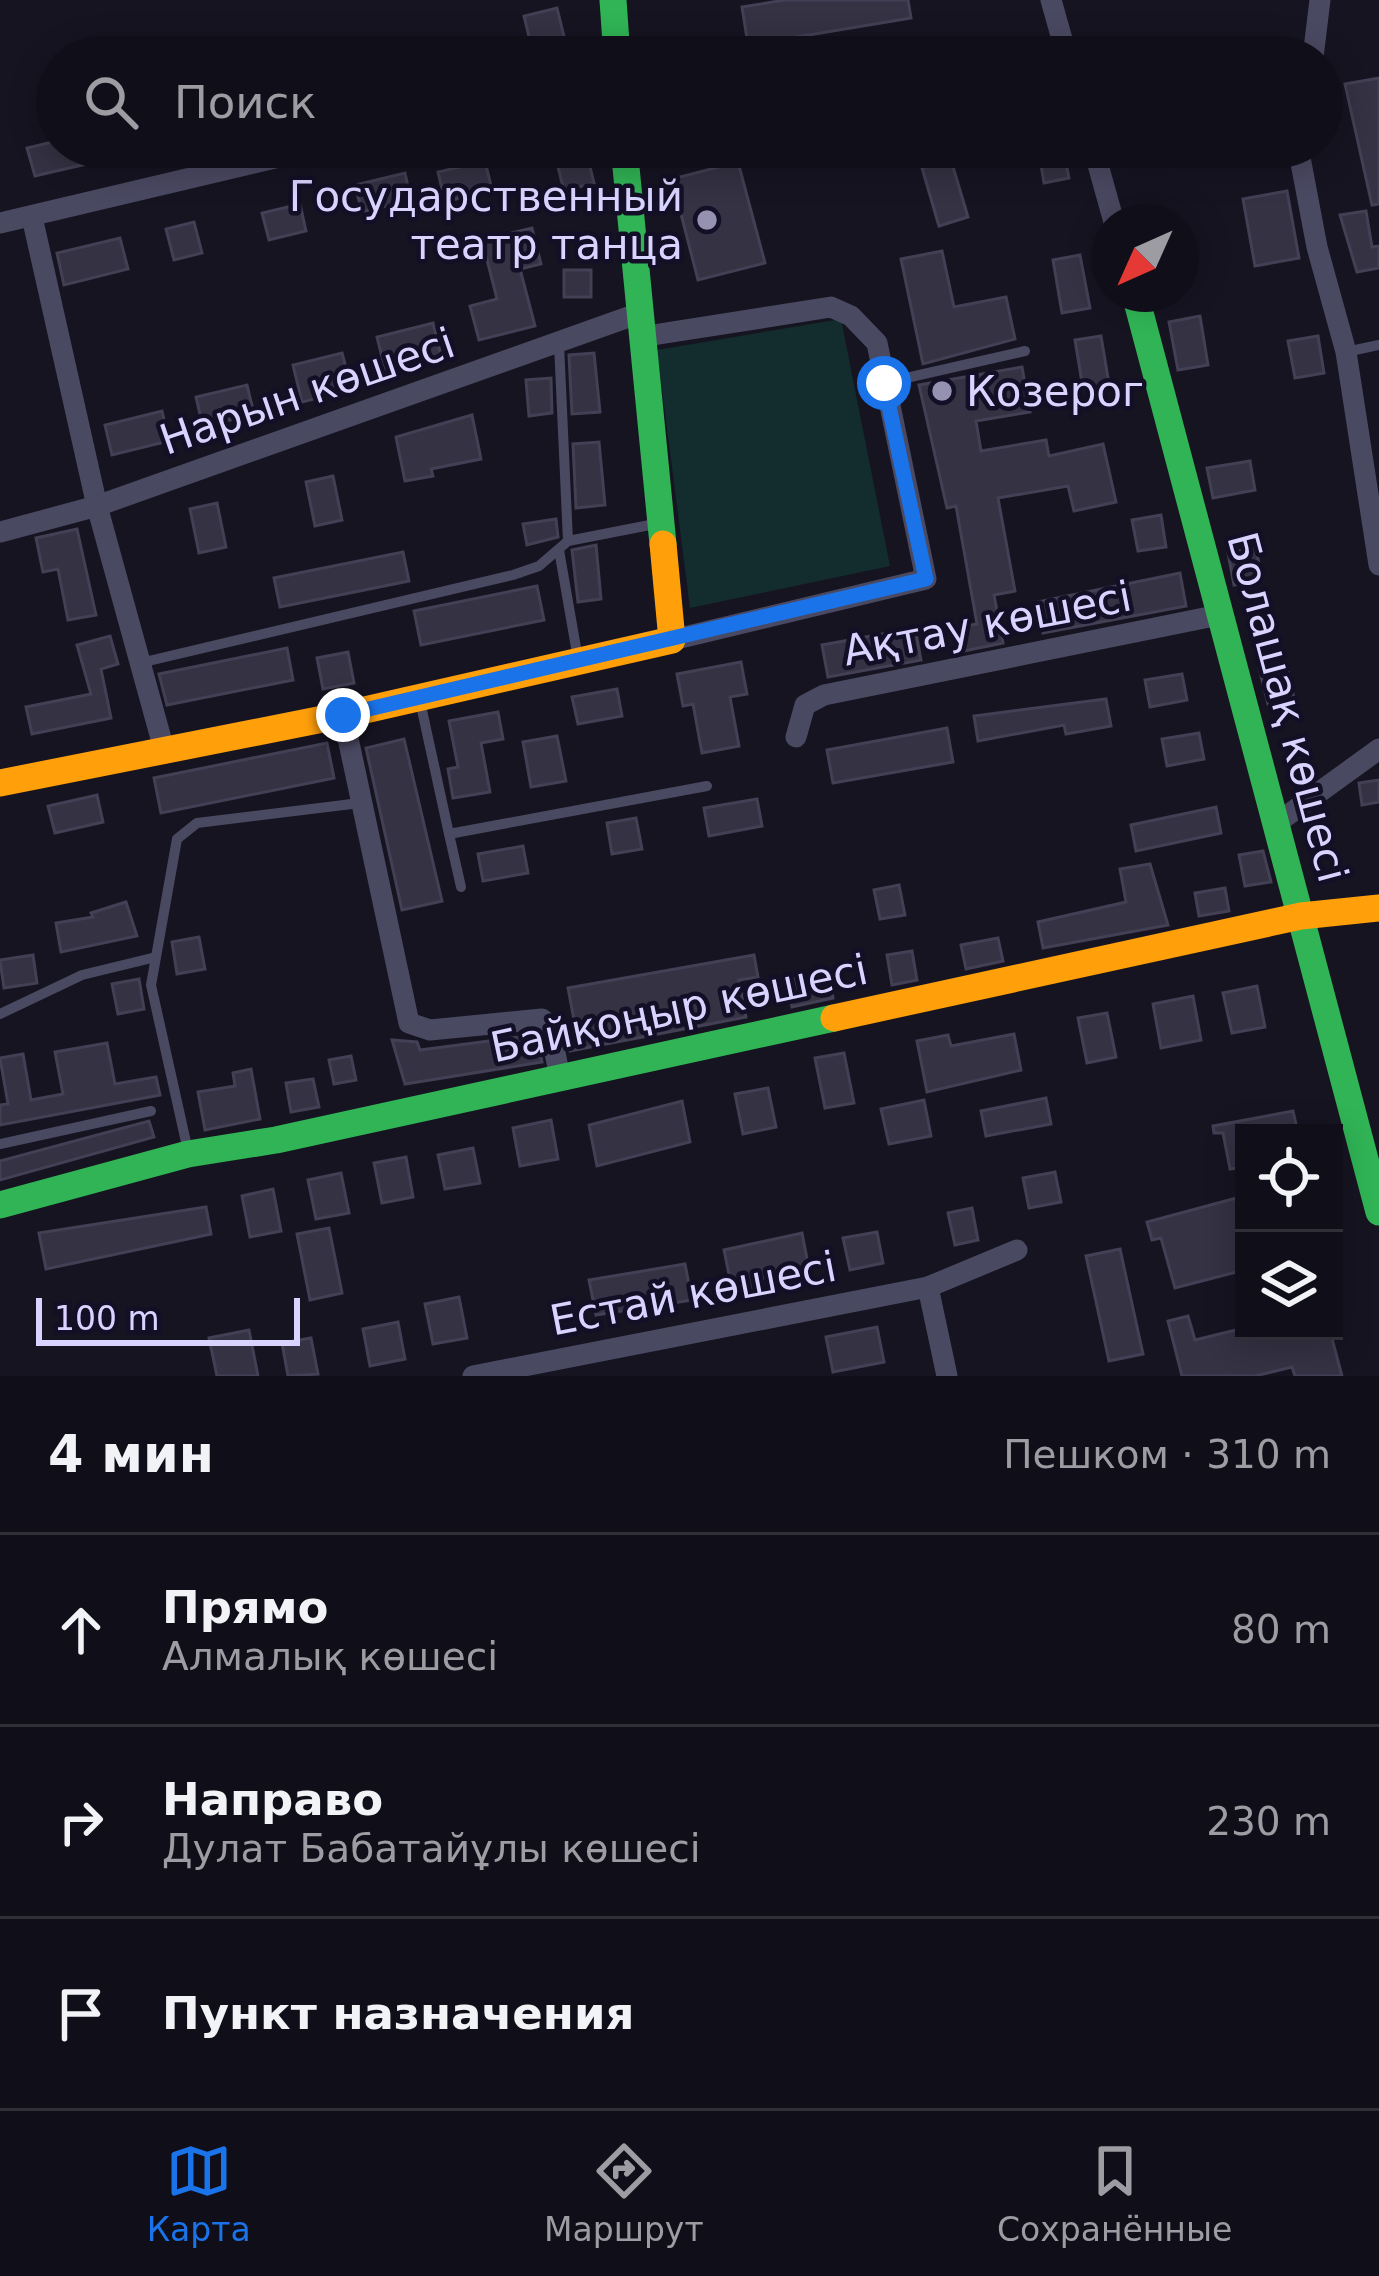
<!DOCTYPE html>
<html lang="ru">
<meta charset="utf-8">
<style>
:root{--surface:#100f19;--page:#1e1d26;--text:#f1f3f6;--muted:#9c9ca2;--line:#302f38;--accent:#1a73e8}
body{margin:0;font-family:"DejaVu Sans",sans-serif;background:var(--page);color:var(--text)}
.controls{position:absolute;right:36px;bottom:36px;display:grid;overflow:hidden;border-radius:0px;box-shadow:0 6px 30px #0003}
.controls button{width:108px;height:108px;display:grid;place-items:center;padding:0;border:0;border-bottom:3px solid var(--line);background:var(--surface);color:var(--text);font:60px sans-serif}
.compass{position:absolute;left:1091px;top:204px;width:108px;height:108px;border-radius:50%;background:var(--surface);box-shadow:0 6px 30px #0003;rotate:225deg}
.scale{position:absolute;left:36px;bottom:30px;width:264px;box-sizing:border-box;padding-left:12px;border:6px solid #d9d4ff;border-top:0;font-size:33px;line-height:42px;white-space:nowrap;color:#d9d4ff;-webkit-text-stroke:9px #130f26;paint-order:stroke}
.stop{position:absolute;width:36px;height:36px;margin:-27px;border:9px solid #1a73e8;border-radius:50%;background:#fff}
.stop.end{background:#1a73e8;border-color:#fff;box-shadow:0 3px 12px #0008}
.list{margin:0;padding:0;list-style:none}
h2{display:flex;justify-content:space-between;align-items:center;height:156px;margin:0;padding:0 48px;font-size:51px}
h2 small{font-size:39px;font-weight:400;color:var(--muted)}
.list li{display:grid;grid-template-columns:78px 1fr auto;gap:36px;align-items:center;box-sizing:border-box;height:192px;padding:0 48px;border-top:3px solid var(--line)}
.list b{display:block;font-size:45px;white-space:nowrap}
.list p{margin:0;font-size:39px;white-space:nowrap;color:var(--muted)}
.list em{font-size:39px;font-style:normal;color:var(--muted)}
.icon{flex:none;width:66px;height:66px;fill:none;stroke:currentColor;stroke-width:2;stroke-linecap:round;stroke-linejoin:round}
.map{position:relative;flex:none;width:1379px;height:1376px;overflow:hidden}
.search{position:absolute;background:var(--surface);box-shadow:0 6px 30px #0003;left:36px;right:36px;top:36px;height:132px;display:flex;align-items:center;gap:30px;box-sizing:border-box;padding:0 42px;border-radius:66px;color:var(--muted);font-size:45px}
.sheet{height:732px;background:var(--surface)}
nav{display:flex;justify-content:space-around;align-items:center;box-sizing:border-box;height:168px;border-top:3px solid var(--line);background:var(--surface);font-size:33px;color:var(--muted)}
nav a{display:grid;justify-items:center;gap:6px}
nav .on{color:var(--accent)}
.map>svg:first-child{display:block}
</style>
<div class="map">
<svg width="1379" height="1376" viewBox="0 0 1379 1376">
<rect width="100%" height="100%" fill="#161421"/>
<path fill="#132c2d" d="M841,319L890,566L690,608L657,350Z"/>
<g fill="#343243" stroke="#433f54" stroke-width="3">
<path d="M785,0H908L911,18L748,45L742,7Z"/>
<path d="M557,8L569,57H534L524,16Z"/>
<path d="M1379,78V204L1372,205L1345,84Z"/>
<path d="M57,141V147H92L95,162L35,176L27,148Z"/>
<path d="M553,147H585L594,183L564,191Z"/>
<path d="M1038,147H1063L1069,178L1044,183Z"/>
<path d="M951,160L968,217L939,226L922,168Z"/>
<path d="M485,161L492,190L445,202L438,172Z"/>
<path d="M738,162L765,263L698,280L672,179Z"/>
<path d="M405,173L411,200L362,212L355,185Z"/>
<path d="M1287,191L1299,258L1255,266L1243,199Z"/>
<path d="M300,204L306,231L269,240L262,213Z"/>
<path d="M1366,211L1372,247L1379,246V268L1357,272L1340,215Z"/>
<path d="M194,222L202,253L174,260L166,229Z"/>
<path d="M532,228L541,264L520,269L535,326L479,340L470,306L497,299L482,240Z"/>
<path d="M120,238L128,269L64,285L57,253Z"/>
<path d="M942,251L954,307L1006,297L1015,339L923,364L901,259Z"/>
<path d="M1080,255L1090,308L1062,313L1053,260Z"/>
<rect x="564" y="270" width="27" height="27"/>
<path d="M1200,316L1208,365L1178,370L1169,322Z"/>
<path d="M433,323L441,356L385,369L377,337Z"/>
<path d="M1101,336L1109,384L1083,389L1075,340Z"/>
<path d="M1318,336L1324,373L1295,378L1288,341Z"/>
<path d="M342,353L352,390L302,402L293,365Z"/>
<path d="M594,353L600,412L572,414L569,355Z"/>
<path d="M1022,367L1030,412L976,421L981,451L1046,440L1049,456L1103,444L1116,502L1074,511L1068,486L998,498L1015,591L994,595L1003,643L964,651L959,627L977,624L956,506L947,508L919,385Z"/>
<path d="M551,378L552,413L529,416L526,380Z"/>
<path d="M247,385L254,414L203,427L196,397Z"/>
<path d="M162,411L169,441L112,455L105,425Z"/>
<path d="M472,415L481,459L431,469L433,476L405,481L396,437Z"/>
<path d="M599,442L605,505L576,508L573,444Z"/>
<path d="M1250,461L1255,490L1213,498L1207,468Z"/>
<path d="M333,476L342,520L315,526L306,482Z"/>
<path d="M217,503L226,547L199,553L190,509Z"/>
<path d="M1161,515L1166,547L1138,551L1132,520Z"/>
<path d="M556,519L558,537L527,545L523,524Z"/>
<path d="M77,529L96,615L68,620L58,569L43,572L36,538Z"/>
<path d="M596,545L601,599L578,602L572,550Z"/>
<path d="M1256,548L1262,580L1234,585L1228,553Z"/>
<path d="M403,552L409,581L280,607L274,578Z"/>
<path d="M1180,573L1186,606L1043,633L1038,602Z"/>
<path d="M537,586L544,620L421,645L414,611Z"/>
<path d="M915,628L921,660L828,677L822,645Z"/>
<path d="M110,636L118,664L101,669L111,718L32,734L26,707L91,694L77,645Z"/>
<path d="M287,648L293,680L167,705L159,674Z"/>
<path d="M348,652L354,683L323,689L317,658Z"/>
<path d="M741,662L747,694L730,697L739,746L702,753L693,704L683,706L677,674Z"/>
<path d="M1286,662L1294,698L1268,704L1259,668Z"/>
<path d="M1182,674L1187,700L1150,707L1145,680Z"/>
<path d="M617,689L622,716L578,724L572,697Z"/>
<path d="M1106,699L1111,726L1066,734L1064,725L978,741L974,716Z"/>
<path d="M498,712L503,739L481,743L490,792L453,798L448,769L458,767L449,721Z"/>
<path d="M947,728L953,762L833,783L827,750Z"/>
<path d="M1199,733L1204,759L1167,766L1162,739Z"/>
<path d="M557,736L566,781L531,787L523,742Z"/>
<path d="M404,739L442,901L402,910L366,748Z"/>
<path d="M327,743L334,778L161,813L154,778Z"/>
<path d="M1379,780V802L1362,805L1359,783Z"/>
<path d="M97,795L103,822L55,833L48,806Z"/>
<path d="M757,799L762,826L709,836L704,808Z"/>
<path d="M1216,807L1221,833L1136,851L1131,825Z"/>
<path d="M636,818L642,849L612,854L607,823Z"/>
<path d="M523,846L528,873L483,881L478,854Z"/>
<path d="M1263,851L1271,882L1245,886L1239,855Z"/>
<path d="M1150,864L1168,925L1043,948L1038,922L1126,902L1120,869Z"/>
<path d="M899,885L905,915L880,919L874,890Z"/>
<path d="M1225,888L1229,911L1199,916L1195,893Z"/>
<path d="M126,902L137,936L61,952L56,923L93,917L91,913Z"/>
<path d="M199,937L205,969L177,974L172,942Z"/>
<path d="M998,938L1003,961L966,969L961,945Z"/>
<path d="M912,951L917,980L892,985L887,955Z"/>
<path d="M33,955L37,983L4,988L0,960Z"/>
<path d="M754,955L758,977L739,980L746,1017L570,1051L565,1027L575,1025L568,988Z"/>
<path d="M829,972L833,998L792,1007L787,980Z"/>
<path d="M139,979L144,1009L118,1014L112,984Z"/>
<path d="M1257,986L1265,1027L1232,1033L1223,993Z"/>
<path d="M1193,996L1201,1040L1161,1048L1153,1004Z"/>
<path d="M1107,1013L1116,1057L1087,1063L1078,1018Z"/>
<path d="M1014,1034L1021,1070L927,1092L917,1041L948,1035L951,1046Z"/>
<path d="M536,1035L542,1062L405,1084L392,1040L417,1042L420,1050Z"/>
<path d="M107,1043L115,1084L156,1077L160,1095L0,1125V1105L8,1104L0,1058L23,1054L31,1100L63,1094L55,1052Z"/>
<path d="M844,1053L854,1103L825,1108L815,1058Z"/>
<path d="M351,1056L356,1080L334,1084L329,1060Z"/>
<path d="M251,1069L260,1119L205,1130L198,1092L235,1086L233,1073Z"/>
<path d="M313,1079L319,1107L291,1112L286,1083Z"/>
<path d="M768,1088L776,1127L743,1134L735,1094Z"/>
<path d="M1046,1098L1051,1124L986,1136L981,1111Z"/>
<path d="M924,1100L931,1136L889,1144L881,1109Z"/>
<path d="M682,1101L690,1142L597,1166L589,1125Z"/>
<path d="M1293,1111L1298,1133H1244V1167L1230,1169L1223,1133H1214L1213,1126Z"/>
<path d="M551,1120L558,1159L520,1166L513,1128Z"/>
<path d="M149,1121L154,1137L0,1180V1161Z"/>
<path d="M473,1148L480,1183L445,1189L438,1155Z"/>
<path d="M406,1157L413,1197L382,1203L374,1163Z"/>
<path d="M1055,1172L1061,1202L1029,1208L1023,1178Z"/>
<path d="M341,1173L349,1213L316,1219L308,1180Z"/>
<path d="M273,1189L281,1231L250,1237L242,1196Z"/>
<path d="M1244,1196V1270L1175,1288L1161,1238L1152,1240L1147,1222Z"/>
<path d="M206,1207L211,1234L46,1269L39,1233Z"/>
<path d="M972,1208L978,1240L955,1245L948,1213Z"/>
<path d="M329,1228L342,1293L310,1300L297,1234Z"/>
<path d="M877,1232L883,1263L850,1270L843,1238Z"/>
<path d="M802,1233L809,1269L761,1279L763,1289L733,1294L724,1250Z"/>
<path d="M1120,1249L1143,1354L1109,1361L1086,1256Z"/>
<path d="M685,1264L692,1300L596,1315L589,1280Z"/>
<path d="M459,1297L467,1338L433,1344L425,1304Z"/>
<path d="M1188,1316L1195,1340L1244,1328L1330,1331L1342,1376H1295L1292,1367L1255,1376H1182L1168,1321Z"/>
<path d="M398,1322L405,1359L370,1366L363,1329Z"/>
<path d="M877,1327L884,1362L833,1372L826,1337Z"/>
<path d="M249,1330L258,1376H217L209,1338Z"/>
<path d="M311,1338L318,1374L288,1376L282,1343Z"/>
</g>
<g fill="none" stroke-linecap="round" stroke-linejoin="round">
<g stroke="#4a4962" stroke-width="10">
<path d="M559,344L568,541"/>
<path d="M1346,352L1379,345"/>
<path d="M884,383L1025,351"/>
<path d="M559,550L578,659"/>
<path d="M140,663L513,575L539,566L568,541L655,524"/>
<path d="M420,701L449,834L707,786"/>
<path d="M449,834L461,887"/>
<path d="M0,1014L82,975L152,958"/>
<path d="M0,1144L151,1111"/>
<path d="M188,1151L151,985L177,839L197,823L360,803"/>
</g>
<g stroke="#4a4962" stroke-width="21">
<path d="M1051,0L1067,57"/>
<path d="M1313,57L1320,0"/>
<path d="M1093,147L1114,222"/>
<path d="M1298,147L1317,247L1346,352L1379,565"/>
<path d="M32,217L97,506L165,753"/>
<path d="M0,223L322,147"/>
<path d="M640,337L831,307L851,316L877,343L926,579L672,640"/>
<path d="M0,532L97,506L637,314"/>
<path d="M343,715L409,1023L430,1030L542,1019L550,1027L560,1078"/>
<path d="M796,737L805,705L824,695L1219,615"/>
<path d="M1274,825L1379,749"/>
<path d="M928,1287L947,1376"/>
<path d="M473,1376L928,1287L1017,1250"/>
</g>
<g stroke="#30b455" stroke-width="27">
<path d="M613,0L617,57"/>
<path d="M624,147L663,544"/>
<path d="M1135,294L1379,1212"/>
<path d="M0,1205L188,1154L276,1140L834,1018"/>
</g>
<g stroke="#ff9f0a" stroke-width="27">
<path d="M0,783L343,715L672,640L663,544"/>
<path d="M834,1018L1301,916L1379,908"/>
</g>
</g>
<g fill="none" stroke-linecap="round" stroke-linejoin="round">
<path stroke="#1a73e8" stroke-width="15" d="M343,715L926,579L884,383"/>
</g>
<g fill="#9591b1" stroke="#130f26" stroke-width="4.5">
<circle cx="707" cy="220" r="12"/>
<circle cx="942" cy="391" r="12"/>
</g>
<g text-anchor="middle" stroke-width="9" stroke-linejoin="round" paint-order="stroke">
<g font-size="42" fill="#d9d4ff" stroke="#130f26" text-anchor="end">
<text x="683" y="211">Государственный<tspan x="683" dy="48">театр танца</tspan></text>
<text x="966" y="406" text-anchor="start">Козерог</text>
</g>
<g font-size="42" fill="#d9d4ff" stroke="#130f26">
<text transform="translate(307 391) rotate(-19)" y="15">Нарын көшесі</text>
<text transform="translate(987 623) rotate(-11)" y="15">Ақтау көшесі</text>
<text transform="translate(1288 707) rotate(75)" y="15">Болашақ көшесі</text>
<text transform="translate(679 1008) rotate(-12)" y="15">Байқоңыр көшесі</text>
<text transform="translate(693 1293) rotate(-11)" y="15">Естай көшесі</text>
</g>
</g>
</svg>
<div class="controls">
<button><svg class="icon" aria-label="locate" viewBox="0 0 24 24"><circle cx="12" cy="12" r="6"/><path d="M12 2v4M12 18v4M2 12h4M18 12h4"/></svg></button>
<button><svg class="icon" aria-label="layers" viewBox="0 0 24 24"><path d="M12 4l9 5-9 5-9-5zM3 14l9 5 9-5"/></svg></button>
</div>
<svg class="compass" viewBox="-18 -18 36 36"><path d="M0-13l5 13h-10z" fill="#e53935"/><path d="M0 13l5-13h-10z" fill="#9c9ca2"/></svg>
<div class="scale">100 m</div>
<div class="stop" style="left:884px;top:383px"></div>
<div class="stop end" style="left:343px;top:715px"></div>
<div class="search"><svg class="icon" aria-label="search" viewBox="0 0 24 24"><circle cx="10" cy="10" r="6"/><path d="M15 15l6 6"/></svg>Поиск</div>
</div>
<section class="sheet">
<h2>4 мин<small>Пешком · 310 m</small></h2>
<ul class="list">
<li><svg class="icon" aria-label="ahead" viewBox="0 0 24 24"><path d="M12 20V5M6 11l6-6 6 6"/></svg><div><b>Прямо</b><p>Алмалық көшесі</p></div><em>80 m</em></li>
<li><svg class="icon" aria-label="right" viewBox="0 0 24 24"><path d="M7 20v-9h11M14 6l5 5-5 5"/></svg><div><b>Направо</b><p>Дулат Бабатайұлы көшесі</p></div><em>230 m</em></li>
<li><svg class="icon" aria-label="arrive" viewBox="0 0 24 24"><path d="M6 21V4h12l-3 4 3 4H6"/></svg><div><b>Пункт назначения</b></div></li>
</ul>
</section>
<nav>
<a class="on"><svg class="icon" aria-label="map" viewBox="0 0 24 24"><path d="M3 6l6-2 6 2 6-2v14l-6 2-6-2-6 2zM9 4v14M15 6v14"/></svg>Карта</a>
<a><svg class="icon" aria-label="directions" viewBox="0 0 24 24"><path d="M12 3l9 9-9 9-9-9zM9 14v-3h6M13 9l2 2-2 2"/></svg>Маршрут</a>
<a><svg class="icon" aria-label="saved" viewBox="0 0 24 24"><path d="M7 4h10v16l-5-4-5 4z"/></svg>Сохранённые</a>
</nav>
